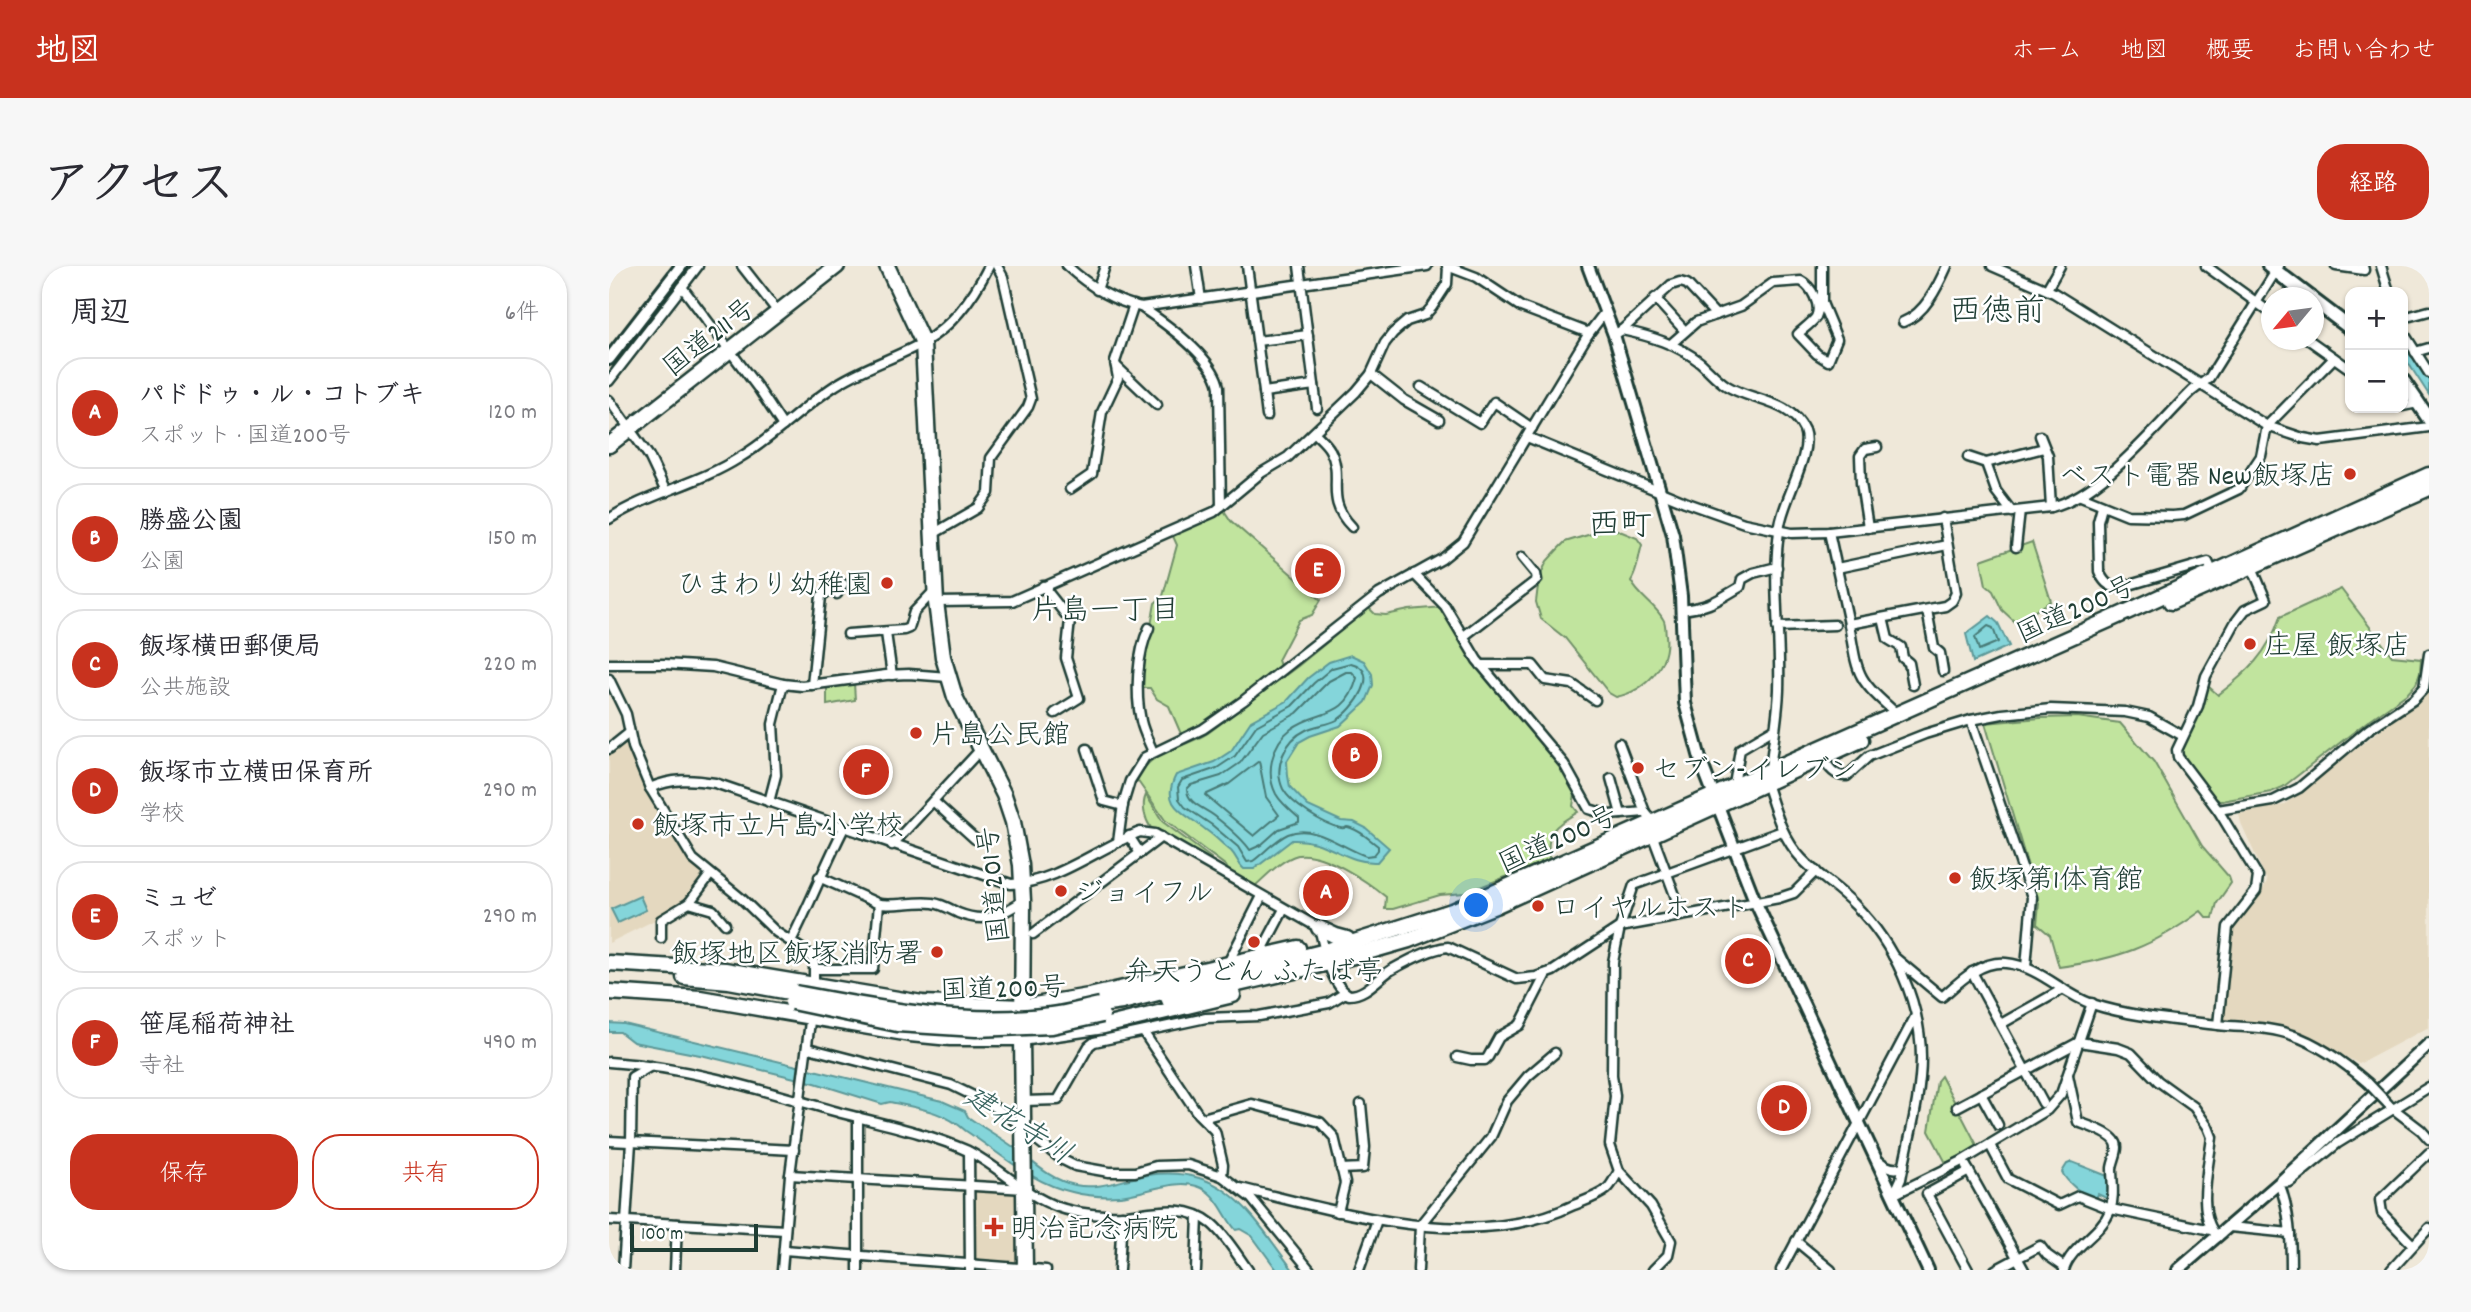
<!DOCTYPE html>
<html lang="ja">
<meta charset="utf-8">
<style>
:root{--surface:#fff;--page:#f7f7f7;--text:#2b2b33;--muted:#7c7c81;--line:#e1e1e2;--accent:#c8321e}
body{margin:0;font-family:Dekko,"Klee One",sans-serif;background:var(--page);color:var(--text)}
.controls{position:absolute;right:21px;top:21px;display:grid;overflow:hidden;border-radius:14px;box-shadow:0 2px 5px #0004}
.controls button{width:63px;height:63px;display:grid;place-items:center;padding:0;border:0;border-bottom:2px solid var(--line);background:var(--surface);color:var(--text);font:35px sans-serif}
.compass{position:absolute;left:1652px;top:21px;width:63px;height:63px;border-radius:50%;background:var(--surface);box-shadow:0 2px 5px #0004;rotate:241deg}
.scale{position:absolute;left:21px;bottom:18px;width:128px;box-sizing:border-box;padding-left:7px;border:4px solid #1f3d34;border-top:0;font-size:19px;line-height:24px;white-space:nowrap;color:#1f3d34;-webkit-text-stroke:5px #fff;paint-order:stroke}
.you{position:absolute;left:868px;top:640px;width:24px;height:24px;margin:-18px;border:5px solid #fff;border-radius:50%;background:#1a73e8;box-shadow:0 0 0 10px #1a73e833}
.badge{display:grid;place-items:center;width:46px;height:46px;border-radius:50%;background:var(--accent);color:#fff;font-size:23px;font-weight:700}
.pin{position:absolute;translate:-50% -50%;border:4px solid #fff;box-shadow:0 2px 7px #0006}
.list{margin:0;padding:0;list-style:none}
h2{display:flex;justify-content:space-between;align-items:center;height:91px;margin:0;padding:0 28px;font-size:30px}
h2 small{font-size:23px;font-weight:400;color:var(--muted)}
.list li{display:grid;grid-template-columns:46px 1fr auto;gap:21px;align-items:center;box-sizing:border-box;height:112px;margin:0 14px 14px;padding:0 14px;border:2px solid var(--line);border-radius:28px}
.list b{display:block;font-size:26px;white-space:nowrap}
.list p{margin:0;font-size:23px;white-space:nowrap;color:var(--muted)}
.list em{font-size:23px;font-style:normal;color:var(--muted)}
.actions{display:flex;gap:14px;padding:21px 28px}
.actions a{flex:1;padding:16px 0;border:2px solid var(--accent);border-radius:28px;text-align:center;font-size:24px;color:var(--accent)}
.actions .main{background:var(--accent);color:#fff}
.map{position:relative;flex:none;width:1820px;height:1004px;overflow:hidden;border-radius:28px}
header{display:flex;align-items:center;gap:42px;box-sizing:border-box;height:98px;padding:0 35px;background:var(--accent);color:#fff}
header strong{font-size:33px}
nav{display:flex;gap:38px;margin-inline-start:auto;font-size:24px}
.intro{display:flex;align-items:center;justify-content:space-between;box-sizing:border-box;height:168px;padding:0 42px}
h1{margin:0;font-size:49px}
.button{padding:18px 32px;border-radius:28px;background:var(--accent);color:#fff;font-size:24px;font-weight:700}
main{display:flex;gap:42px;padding:0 42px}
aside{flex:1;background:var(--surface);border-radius:28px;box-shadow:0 2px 5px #0004}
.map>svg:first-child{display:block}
</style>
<header>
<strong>地図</strong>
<nav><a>ホーム</a><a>地図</a><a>概要</a><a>お問い合わせ</a></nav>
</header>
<div class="intro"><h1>アクセス</h1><a class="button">経路</a></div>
<main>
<aside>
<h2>周辺<small>6件</small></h2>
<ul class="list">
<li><span class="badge">A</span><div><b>パドドゥ・ル・コトブキ</b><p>スポット · 国道200号</p></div><em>120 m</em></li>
<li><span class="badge">B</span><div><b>勝盛公園</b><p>公園</p></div><em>150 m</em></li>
<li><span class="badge">C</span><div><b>飯塚横田郵便局</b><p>公共施設</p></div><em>220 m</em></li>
<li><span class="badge">D</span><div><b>飯塚市立横田保育所</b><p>学校</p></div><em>290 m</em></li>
<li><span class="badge">E</span><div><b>ミュゼ</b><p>スポット</p></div><em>290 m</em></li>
<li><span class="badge">F</span><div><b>笹尾稲荷神社</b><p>寺社</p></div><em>490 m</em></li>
</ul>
<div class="actions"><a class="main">保存</a><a>共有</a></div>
</aside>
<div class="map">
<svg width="1820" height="1004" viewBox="0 0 1820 1004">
<rect width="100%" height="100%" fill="#efe8d9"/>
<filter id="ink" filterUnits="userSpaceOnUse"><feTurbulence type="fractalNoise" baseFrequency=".0143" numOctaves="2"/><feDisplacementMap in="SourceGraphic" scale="14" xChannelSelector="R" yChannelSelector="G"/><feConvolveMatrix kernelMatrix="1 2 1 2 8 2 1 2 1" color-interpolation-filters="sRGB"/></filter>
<g filter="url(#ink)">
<g fill="#e4d8bf">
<path d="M1820,426V761L1750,798L1695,768L1614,754L1623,660L1654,623L1658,615L1632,557L1630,548L1675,539Z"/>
<path d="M18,473L39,526L77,590L97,610L74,640L0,677V486Z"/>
<path d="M363,922L407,925L408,1000L362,996Z"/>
</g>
<g fill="#c1e49e" stroke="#709069" stroke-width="2">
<path d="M614,243L622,255L712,334L703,349L690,354L669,394L672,403C641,426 609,456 572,468L560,440L548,433L541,422H531L546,337L554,330L568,279L563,268Z"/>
<path d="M1008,264L1028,272L1033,279C1029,292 1029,304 1022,315C1030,331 1046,338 1054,353C1057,357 1056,364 1057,369C1061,400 1036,425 1007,431L1000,427L956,372L932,353L927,336L930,312L938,295L949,283L956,276L992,265Z"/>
<path d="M1423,276L1442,335L1407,357L1393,344L1384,325L1377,319L1372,294Z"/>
<path d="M1732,323L1783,390L1812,393L1811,407L1807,418L1799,427L1759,455L1674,521L1662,526L1613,535L1606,533L1574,491L1573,486L1592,442L1599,420L1609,429C1639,406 1659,387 1671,351Z"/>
<path d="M834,341L866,394L910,452L953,501L966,528L964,540L969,546C946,560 937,564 940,592L937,595L856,627L831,629L784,643H776L777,631C759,616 714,585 689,589C673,593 657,610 645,621L620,606L617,600L556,554L528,514C541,483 574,483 599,467L689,400L760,342L766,348L777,349L800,344Z"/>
<path d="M245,417L246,434L218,439V420Z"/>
<path d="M1468,451L1511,457L1545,496L1593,580L1620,611L1622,617L1608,637L1604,652H1598L1592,645C1543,681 1509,693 1450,701L1441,669L1428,658L1430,637L1376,457L1431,452Z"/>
<path d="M537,529L554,556L602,592L601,595L542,562C536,553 532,540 537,529Z"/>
<path d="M1332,810L1369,881L1337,897L1320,865L1328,815Z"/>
</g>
<g fill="#84d5da" stroke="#5c9898" stroke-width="2">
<path d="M1794,76L1820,114V129L1794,89Z"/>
<path d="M1381,350L1389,357L1400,380L1364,396L1357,368Z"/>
<path d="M742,389L755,395L763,408L764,419L757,436L731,460L701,470L690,476L678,495L679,510L681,521L699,540L732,555L745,556L757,562L780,582L768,596C737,598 717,572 683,574L645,603H635C629,598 628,591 622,585C614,579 606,570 597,564C577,547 550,541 567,509L605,496L622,485L642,455L678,435L699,412L720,396Z"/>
<path d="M31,630L37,644L9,657L2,643Z"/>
<path d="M0,757L15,758L333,835L356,845L359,851C373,861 389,870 403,880C423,895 441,914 466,919C491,924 514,913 539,909C618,898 643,950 684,1004H668L643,970L631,963L627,964C616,952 612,936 599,926C575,907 537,928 511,930C495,931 478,930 463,926C424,918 389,886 357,865C335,845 309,842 281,836L273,838L206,817L96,790L24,776L11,766H0Z"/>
<path d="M1463,896L1501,911L1502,924L1499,933L1489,928L1486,935C1475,930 1457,916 1453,906L1458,898Z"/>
</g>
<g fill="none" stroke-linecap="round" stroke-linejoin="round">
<g stroke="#477a76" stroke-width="2">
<path d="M1379,360L1384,362L1389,376L1370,384L1366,371Z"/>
<path d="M742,397C774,405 745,444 728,454C719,459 707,459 697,464C676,474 664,501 674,523C682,538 715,559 732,562C740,563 734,559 742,562C752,565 761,574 769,580V584L765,589L757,590C733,582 705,557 679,568C666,574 655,587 644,595L638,596L629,581L603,559L576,541L570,533L569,521L573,514L608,502L626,490L647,460L683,440L705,417L723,402Z"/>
<path d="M737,406H743L748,412C736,456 710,442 682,463C663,477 656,507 667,528C672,537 682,545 690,552V556L670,563L652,579L641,584C633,572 620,562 609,553C599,543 578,539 578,523L582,519L612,510L631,497L654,466L688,447L720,415Z"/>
<path d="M650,495L657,531L670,549L645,570L596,529L620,518Z"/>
</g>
<g stroke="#1f3d34" stroke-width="13">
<g id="street">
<path d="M89,0L73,21L149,122L174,160"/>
<path d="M133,0L169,46"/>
<path d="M458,0C480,20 503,35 532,41L818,0"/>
<path d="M587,0L592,33"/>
<path d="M638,0L655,126L705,119"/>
<path d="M690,0L708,142"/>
<path d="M838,0L867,11L912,41L980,67"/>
<path d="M1383,0L1445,27L1658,160L1694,172L1711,175L1820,161"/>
<path d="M1597,0L1662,47"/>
<path d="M1727,0L1755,4L1754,0"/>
<path d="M1772,0L1780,26"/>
<path d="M1438,23L1451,0"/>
<path d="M488,24L496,0"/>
<path d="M1046,32L1076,65"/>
<path d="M532,41C556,57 605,92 610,121L612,240"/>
<path d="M1794,52L1820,45"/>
<path d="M1294,56C1316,48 1329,20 1338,0"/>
<path d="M1013,64L1062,19L1071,16L1078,18L1107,49"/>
<path d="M1794,66L1820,107"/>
<path d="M1005,69L1013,64C1041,70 1068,78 1091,96C1100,104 1108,114 1118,120C1142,135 1182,134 1195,164C1204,187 1175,232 1171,259C1162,314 1172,369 1170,424C1169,450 1164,476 1161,503"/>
<path d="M1700,74L1741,103"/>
<path d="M648,75L699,69"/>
<path d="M1062,78L1087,56L1132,40L1164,17L1192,15C1202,20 1213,39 1207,51C1203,57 1194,63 1189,68L1208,88L1219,95L1228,73L1213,37V0"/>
<path d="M1806,86L1820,82"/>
<path d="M507,100L548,139"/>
<path d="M762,108L795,134L830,154"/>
<path d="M0,115L73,21"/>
<path d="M812,121L871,157L885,136L923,162"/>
<path d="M655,126L658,150"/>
<path d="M0,134L40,190L57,226"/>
<path d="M1794,140L1809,137"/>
<path d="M706,167C711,172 718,178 721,184C736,212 714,232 743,261"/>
<path d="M1431,170L1439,190L1442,241"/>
<path d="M918,171L1076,236L1135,257L1183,267L1220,266L1442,241C1494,228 1545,162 1583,125L1600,112L1670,0"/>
<path d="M1359,191L1377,197"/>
<path d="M461,223L483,208L493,146L509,112L506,96L525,39"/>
<path d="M1472,230L1519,249L1563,250L1575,249L1630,223L1652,190L1658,160L1725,92"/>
<path d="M1493,240L1489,255L1490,305C1494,315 1499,321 1510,322L1599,296L1604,307"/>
<path d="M1403,246L1387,225L1377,197L1431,183"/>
<path d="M0,253C40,227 89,218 130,192C164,172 191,143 224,121C252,102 285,93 315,76C345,59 365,30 380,0"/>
<path d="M1259,262L1252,217L1251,190L1256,183L1268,181"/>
<path d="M1220,266L1240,358"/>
<path d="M324,268L369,242L380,227L382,192L419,141L422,133L394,11L388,0"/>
<path d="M1407,281L1411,245"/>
<path d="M1228,302L1338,279"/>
<path d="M805,308L836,340L868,394L955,498L980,543L1000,549L1036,546L1044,556"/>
<path d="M434,320L461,354L457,392L470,432L446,447"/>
<path d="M327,336L403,335L605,246L652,207L679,191L747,126L762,108L776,77L784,67L798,55L816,49L823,41L838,18L839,0"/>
<path d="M1072,344C1101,341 1107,335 1131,321L1133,313L1144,307L1168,301"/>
<path d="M1318,344L1325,382L1331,387L1334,405"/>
<path d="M1274,352L1279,373L1292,381L1294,392L1300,397L1304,419"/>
<path d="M1168,361L1226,359"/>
<path d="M540,362C528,387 526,427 532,455C534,465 540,476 544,486"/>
<path d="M277,367L283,409"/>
<path d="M239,368L295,364L300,362L305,346L326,324"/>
<path d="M855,370L928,314L927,308L913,291"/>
<path d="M0,398H55L104,401L174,418L193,420L277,409L300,408L339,411"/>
<path d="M872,399H924L936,414L963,418L986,434"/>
<path d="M0,413L17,448L24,481L41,522L84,593L133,633L167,666L202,689L205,697V721"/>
<path d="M203,419L212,330C217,326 222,324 228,328L234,318"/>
<path d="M1288,448C1247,412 1249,411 1240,358L1336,340L1343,335L1347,327L1334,252"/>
<path d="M1362,454L1423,631L1417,701"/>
<path d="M1010,477L1036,546"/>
<path d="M0,483L20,467"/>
<path d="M478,483L495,535L514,540"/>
<path d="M1213,489C1218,500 1225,511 1238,510L1260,490L1316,468L1362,454L1393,448L1442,443L1516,446L1540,451L1574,470"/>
<path d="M1002,512L1012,548"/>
<path d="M1157,517C1166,544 1173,572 1193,593C1209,610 1230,622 1246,639C1285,678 1312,736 1312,792C1312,832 1299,874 1292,913L1285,928"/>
<path d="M1125,519L1131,483L1165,463"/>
<path d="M41,522C63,512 83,513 106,517L402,618C448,617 489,582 531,566L546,568L710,662C716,682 720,718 740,729C757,729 768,713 782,704C798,695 820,683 839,681L908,713L927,711L944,705L1011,661L1170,632L1185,627L1207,605"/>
<path d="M324,535L366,573"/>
<path d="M160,536L167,509L164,458L174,418"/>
<path d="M1609,544L1664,535L1690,522L1760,463L1804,434L1815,422L1820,388"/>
<path d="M1043,568L1073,648"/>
<path d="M520,570L531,587"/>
<path d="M509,576L514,538L521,515L536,491L594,463L634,435L770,328L833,293L854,276L980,67L996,46"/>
<path d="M283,579L372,483"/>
<path d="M210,611L270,638"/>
<path d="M80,637L104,644L116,658"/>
<path d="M424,668L552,571"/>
<path d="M52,672V654L80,637L101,609"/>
<path d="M182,675C201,638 216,599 235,562"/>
<path d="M1284,690L1333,731C1351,715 1371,695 1397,697C1430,700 1452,727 1483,738C1523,751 1567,754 1609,759C1634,762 1659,760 1683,769C1710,778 1737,798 1759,817"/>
<path d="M649,692L675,643"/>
<path d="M618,699L653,630"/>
<path d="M206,703H264L270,638C288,640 306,635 324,637C333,638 341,643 349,647C377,658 390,650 414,635"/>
<path d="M1363,706L1434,837"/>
<path d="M1392,758L1454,723"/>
<path d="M1609,759L1619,661L1647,625L1649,610L1609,544L1569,491L1568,484L1589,440L1597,410L1626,357L1636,344L1657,334L1643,301"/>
<path d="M535,767L589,848L606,865L614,899L613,910"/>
<path d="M199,782L342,819L379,837L415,861"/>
<path d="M848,791L862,794H876L879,791L890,771L911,759L937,708"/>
<path d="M0,796C80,801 156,825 232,847C274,858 319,867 359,885C391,901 415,929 449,941C468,948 496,950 517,949C546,946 578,937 603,958C617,970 628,989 639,1004"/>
<path d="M1372,828L1389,859"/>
<path d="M415,835L449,834L480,780L485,776L597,752L650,750L720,737L736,727"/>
<path d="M1348,841L1470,776L1509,782L1522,787L1549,815L1585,841L1599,861L1603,871C1600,900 1586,949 1609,971"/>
<path d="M1782,841L1812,864L1820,873"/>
<path d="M249,851V1004"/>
<path d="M594,852L643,838L711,856L725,871L736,917L729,946"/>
<path d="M415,864L452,893L466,900L500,906H526L547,900L579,899L613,910L642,932L701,1004"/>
<path d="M0,875L185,884"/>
<path d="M1381,879L1399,913L1450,939L1469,930L1502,943L1602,964"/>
<path d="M360,886L361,1004"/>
<path d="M1270,895C1277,901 1286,905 1295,900"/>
<path d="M1357,900L1415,1004"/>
<path d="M732,903L754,902L756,881L752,838"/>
<path d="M181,909L416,923"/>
<path d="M631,922C732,946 864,988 965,939C975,935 990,930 998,923C1003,919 1006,911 1010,905"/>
<path d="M1286,928L1353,895L1438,844L1452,828L1483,737"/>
<path d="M0,954L176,964"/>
<path d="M1621,961L1681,967"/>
<path d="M1187,975L1222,1004"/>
<path d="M1803,978L1773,947L1771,934L1820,887"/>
<path d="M175,984L437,1004"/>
<path d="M14,1004L22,876L23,811L42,800"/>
<path d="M66,1004L68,958"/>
<path d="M173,1004L181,909L202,748"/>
<path d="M510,1004L513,949"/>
<path d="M587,1004L589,950"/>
<path d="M750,1004L768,954"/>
<path d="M809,1004L811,959L882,871L898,835L919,810L946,787"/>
<path d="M1044,1004L1059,989L1062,975L1042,940L1010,905L1001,879L1006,830L1003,809L1004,696L1011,661L1025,619L1173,565"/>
<path d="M1172,1004L1306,751"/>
<path d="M1359,1004L1318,928L1360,905"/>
<path d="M1386,1004L1431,980L1438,989L1455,1001"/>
<path d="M1455,1004C1462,980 1491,969 1501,945C1506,931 1503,916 1503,902C1504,895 1508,888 1508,881C1508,868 1479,860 1469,856L1459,809"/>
<path d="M1682,1004C1682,974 1681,945 1670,917L1681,916L1729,877L1820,821"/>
<path d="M1782,1004L1820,962"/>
</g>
</g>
<g stroke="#1f3d34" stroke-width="16">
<g id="secondary">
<path d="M979,0L1005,69L1064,269L1072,330L1076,437L1092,496L1146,635L1319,1004"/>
<path d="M0,93L72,0"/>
<path d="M1569,1004L1670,917L1820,778"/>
</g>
</g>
<g stroke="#1f3d34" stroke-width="18">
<g id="primary">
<path d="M1660,0L1702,32"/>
<path d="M1704,34L1741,62"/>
<path d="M1794,115L1820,153"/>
</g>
</g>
<g stroke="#1f3d34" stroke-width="19">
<g id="highway">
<path d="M278,0L314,77L327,336L334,391L346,431L395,529L404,556L412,599L414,635L413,772L416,1004"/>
<path d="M0,179L228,0"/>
<path d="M1562,336L1820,222"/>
<path d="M710,662L727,670L738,673"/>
<path d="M0,697L116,704L313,737L413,741L480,730L689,682"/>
<path d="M75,711L120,715L186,727"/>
<path d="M0,726L91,732L301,768L341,772H413L495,760L624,729"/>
<path d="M560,734L720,697L800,674L886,640L1252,474"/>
<path d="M491,739L513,736L717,685L846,644L1500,354L1820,209"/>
</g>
</g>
<use href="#street" stroke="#fff" stroke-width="8"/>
<use href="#secondary" stroke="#fff" stroke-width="10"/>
<use href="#primary" stroke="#fff" stroke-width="12"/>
<use href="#highway" stroke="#fff" stroke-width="14"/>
<g stroke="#1f3d34" stroke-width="13" stroke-linecap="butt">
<path id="street-bridge" d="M1759,817L1780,839"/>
</g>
<g stroke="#1f3d34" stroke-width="19" stroke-linecap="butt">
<g id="highway-bridge">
<path d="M186,727C271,743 356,760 443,749C459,747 475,742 491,739"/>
<path d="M183,736L288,758L367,763L443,760L493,749"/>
</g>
</g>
<use href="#street-bridge" stroke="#fff" stroke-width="8"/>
<use href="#highway-bridge" stroke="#fff" stroke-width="14"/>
</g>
</g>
<g fill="#c8321e" stroke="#fff" stroke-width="2.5">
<circle cx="1741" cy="208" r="7"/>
<circle cx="278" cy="317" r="7"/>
<circle cx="1641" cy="378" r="7"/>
<circle cx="307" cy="467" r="7"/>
<circle cx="1029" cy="502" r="7"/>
<circle cx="29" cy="558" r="7"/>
<circle cx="1346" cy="612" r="7"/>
<circle cx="452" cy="625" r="7"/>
<circle cx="929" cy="640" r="7"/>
<circle cx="645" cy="676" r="7"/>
<circle cx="328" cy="686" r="7"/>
<path d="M381.5 950.5h7v7h7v7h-7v7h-7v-7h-7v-7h7z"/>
</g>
<g text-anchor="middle" stroke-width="5" stroke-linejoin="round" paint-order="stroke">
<g font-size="28" fill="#1f3d34" stroke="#fff">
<text transform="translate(99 70) rotate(-38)" y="10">国道211号</text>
<text transform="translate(1466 342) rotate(-24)" y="10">国道200号</text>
<text transform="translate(948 572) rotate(-24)" y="10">国道200号</text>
<text transform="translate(383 619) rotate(-96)" y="10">国道201号</text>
<text transform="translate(394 721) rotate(-2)" y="10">国道200号</text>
</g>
<g font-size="28" fill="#1f3d34" stroke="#fff" text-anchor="start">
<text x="1727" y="218" text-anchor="end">ベスト電器 New飯塚店</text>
<text x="264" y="327" text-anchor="end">ひまわり幼稚園</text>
<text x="1655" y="388">庄屋 飯塚店</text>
<text x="321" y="477">片島公民館</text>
<text x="1043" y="512">セブン-イレブン</text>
<text x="43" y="568">飯塚市立片島小学校</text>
<text x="1360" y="622">飯塚第1体育館</text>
<text x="466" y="635">ジョイフル</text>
<text x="943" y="650">ロイヤルホスト</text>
<text x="314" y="696" text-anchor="end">飯塚地区飯塚消防署</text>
<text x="645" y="714" text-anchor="middle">弁天うどん ふたば亭</text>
<text x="401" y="971">明治記念病院</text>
</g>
<g font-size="30" fill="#1f3d34" stroke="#fff">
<text x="496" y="353">片島一丁目</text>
</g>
<g font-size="30" font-style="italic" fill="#38635e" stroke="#fff">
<text transform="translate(410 858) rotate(32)" y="10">建花寺川</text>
</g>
<g font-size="32" fill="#1f3d34" stroke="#fff">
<text x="1388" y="54">西徳前</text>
<text x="1011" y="268">西町</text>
</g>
</g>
</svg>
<div class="controls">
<button>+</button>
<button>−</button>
</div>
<svg class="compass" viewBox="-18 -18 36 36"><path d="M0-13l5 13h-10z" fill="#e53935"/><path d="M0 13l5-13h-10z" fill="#7c7c81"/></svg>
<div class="scale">100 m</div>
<div class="you"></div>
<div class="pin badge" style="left:717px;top:627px">A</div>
<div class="pin badge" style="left:746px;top:490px">B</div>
<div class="pin badge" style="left:1139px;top:695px">C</div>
<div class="pin badge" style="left:1175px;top:842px">D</div>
<div class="pin badge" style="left:709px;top:305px">E</div>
<div class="pin badge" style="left:257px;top:506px">F</div>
</div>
</main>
